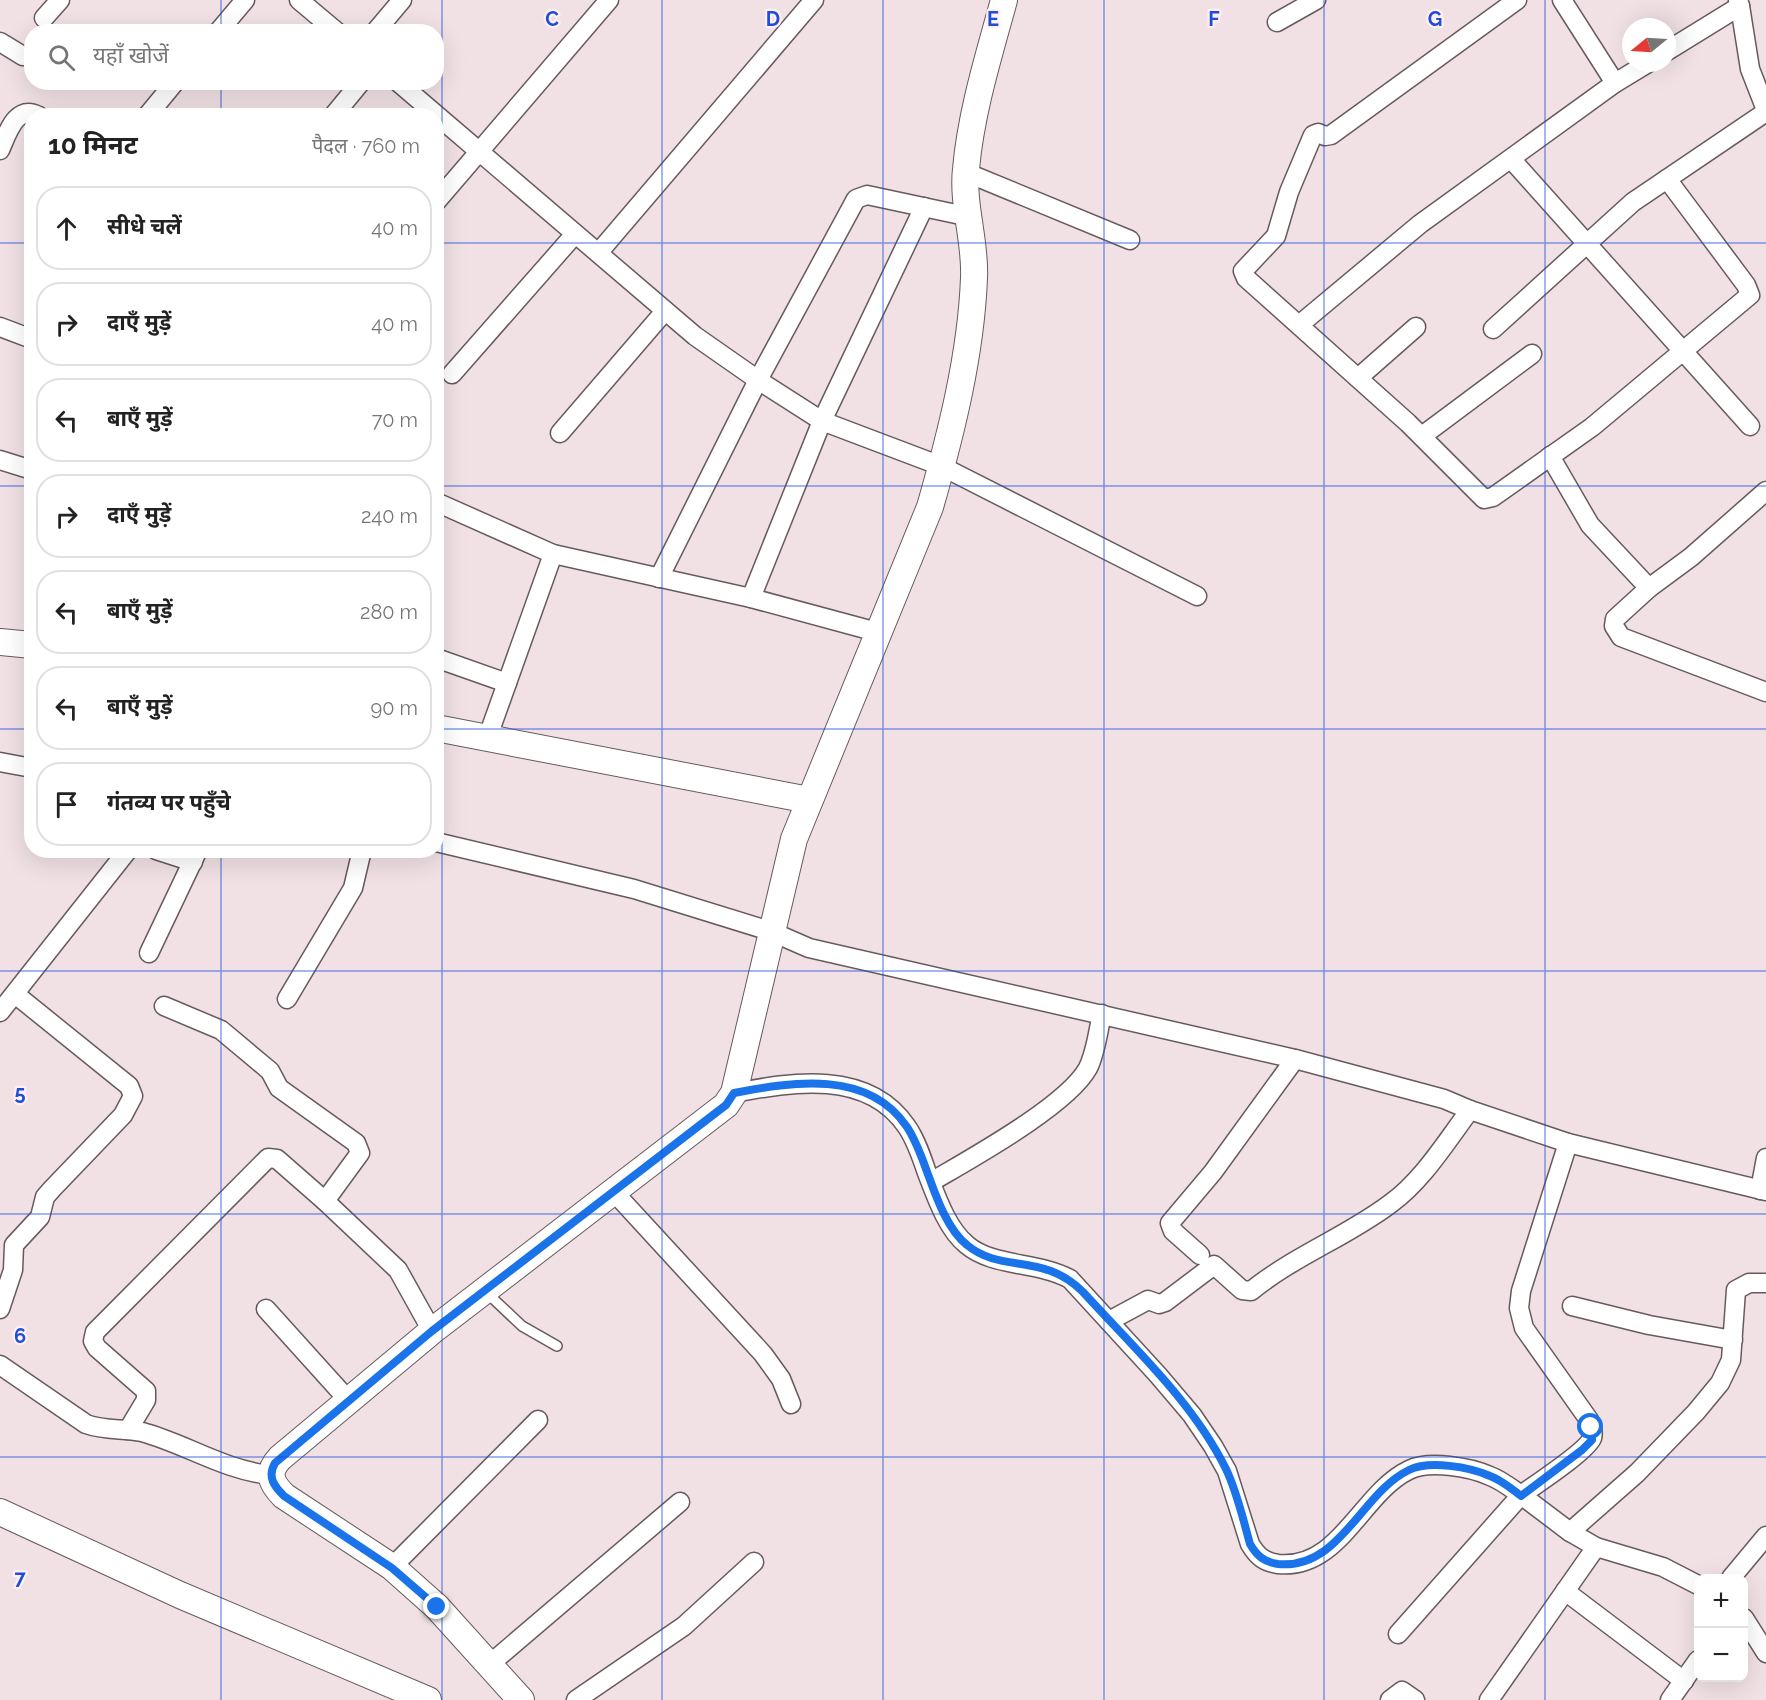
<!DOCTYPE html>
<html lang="hi">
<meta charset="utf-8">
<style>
:root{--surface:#fff;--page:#f2f2f2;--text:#222;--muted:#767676;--line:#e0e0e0}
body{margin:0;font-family:Raleway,"Noto Sans Devanagari",sans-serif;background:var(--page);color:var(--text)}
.controls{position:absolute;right:18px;bottom:18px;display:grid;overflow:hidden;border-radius:12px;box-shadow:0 6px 24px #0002}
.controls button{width:54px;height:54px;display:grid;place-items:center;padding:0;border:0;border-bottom:2px solid var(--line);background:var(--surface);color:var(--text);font:30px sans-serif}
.compass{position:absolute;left:1622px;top:18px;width:54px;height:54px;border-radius:50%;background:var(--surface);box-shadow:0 6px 24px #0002;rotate:252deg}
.stop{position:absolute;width:18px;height:18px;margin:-14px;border:4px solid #1a73e8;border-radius:50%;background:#fff}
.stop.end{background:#1a73e8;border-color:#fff;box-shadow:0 2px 6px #0008}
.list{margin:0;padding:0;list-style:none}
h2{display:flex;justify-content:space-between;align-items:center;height:78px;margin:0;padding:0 24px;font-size:26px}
h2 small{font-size:20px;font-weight:400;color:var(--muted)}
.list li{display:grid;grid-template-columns:39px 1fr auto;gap:18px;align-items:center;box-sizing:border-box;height:84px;margin:0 12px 12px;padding:0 12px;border:2px solid var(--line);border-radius:24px}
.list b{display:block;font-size:22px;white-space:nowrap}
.list em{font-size:20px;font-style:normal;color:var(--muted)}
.icon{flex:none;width:33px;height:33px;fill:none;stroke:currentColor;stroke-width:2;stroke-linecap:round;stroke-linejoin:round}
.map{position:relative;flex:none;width:1766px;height:1700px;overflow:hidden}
.search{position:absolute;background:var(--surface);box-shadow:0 6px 24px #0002;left:24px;top:24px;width:420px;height:66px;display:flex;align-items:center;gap:15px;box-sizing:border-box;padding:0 21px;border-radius:24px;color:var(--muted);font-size:22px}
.panel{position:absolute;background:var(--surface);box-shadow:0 6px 24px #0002;left:24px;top:108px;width:420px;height:750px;border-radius:24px}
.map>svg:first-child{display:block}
</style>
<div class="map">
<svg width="1766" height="1700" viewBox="0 0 1766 1700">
<rect width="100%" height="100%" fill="#f1e1e5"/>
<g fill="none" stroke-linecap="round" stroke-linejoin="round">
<g stroke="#675a5d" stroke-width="12">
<path id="lane" d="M486,1292L522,1326L557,1346"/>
</g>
<g stroke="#675a5d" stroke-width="21">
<g id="street">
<path d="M299,0L337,32"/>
<path d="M1517,0L1331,135L1325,136L1318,133L1313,135L1289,192L1276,236L1243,271L1246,278L1408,423L1484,499L1493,497L1592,427L1750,295L1746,285L1667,179L1766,112"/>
<path d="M1562,0L1615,83"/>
<path d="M1740,6L1750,69L1766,110"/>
<path d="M44,18L60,0"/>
<path d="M1277,22L1316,0"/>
<path d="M218,32L245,0"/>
<path d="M375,32L402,0"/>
<path d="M0,42L23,56"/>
<path d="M1667,51L1740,6L1738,0"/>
<path d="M398,82L695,336L758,380L822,421L941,466L1197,596"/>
<path d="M147,116L175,82"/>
<path d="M333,116L361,82"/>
<path d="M0,150C8,132 16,104 39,116"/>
<path d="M1512,160L1750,426"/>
<path d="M965,172L1130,240"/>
<path d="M436,202L609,0"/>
<path d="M599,252L814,0"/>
<path d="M1299,325L1420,224L1615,83L1648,63"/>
<path d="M0,327L32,339"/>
<path d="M1493,329L1633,202L1667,179"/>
<path d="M452,374L575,234"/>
<path d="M1358,378L1416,327"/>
<path d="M560,433L665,311"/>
<path d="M1422,436L1532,354"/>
<path d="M1550,456L1590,525L1649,588L1691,557L1766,491"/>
<path d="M0,460L32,470"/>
<path d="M436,502L553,554L751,598L877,632"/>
<path d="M659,578L758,380L856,199L867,195L970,217"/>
<path d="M1649,588L1615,619L1614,626L1621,637L1766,692"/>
<path d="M751,598L822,421L924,207"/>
<path d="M436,658L507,683"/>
<path d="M487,739L553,554"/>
<path d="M0,762L32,768"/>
<path d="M436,842L634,889L770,931L809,948L1295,1059L1444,1099L1470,1110"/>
<path d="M156,850L193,862"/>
<path d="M149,953L198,850"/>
<path d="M287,999L353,888L362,850"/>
<path d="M164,1006L221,1030L270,1071L279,1088L356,1143L360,1153L325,1201L398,1270L432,1331"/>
<path d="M0,1012L128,850"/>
<path d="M734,1093C792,1082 868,1069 907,1127C916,1140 922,1158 927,1173C936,1196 947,1229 967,1245C993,1267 1036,1261 1070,1279L1158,1375L1192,1415L1213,1446L1227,1471L1250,1544C1257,1556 1264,1562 1278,1564C1340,1570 1361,1493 1409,1470C1429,1460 1470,1467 1490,1476C1501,1480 1511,1488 1521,1495L1398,1634"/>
<path d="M1568,1143L1521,1291L1519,1308L1524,1328L1589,1420C1591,1425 1594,1432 1592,1438C1587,1451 1535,1485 1521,1495L1570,1532L1596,1547L1663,1567L1698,1585"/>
<path d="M931,1182C970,1159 1067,1106 1088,1068C1096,1052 1098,1031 1102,1014"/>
<path d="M1760,1190L1766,1158"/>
<path d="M614,1192L763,1354L781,1379L791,1404"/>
<path d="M1200,1255L1173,1231L1170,1223L1213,1172L1295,1059"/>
<path d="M1572,1306L1649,1325L1733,1340"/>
<path d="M0,1309L13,1270L14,1245L40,1217L45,1197L52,1189L123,1115L133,1096L129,1086L15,994"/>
<path d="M266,1309L349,1401"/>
<path d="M1109,1321L1148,1300L1159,1304L1165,1302L1214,1265L1242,1290L1251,1291C1294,1256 1346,1237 1390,1204C1423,1180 1446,1142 1470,1110L1568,1143L1766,1191"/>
<path d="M0,1365L86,1424C105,1431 123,1428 142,1432C186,1444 224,1470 270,1475"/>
<path d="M128,1430L146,1400V1391L97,1348L93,1341L95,1332L268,1158L277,1159L325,1201"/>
<path d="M1570,1532L1637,1473L1696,1412L1720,1383L1731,1360L1736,1290L1749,1283H1766"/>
<path d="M392,1567L538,1420"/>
<path d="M1731,1578L1766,1536"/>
<path d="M1565,1591L1684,1681"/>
<path d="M1744,1618L1766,1653"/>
<path d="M490,1664L680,1502"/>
<path d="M576,1700L684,1626L754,1562"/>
<path d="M1390,1700L1402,1691L1415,1700"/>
<path d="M1489,1700L1596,1547"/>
<path d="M1670,1700L1698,1660"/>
</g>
</g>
<g stroke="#675a5d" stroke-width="28">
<g id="secondary">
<path d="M0,642L32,645"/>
<path d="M436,728L809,800"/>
<path d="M0,1512L180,1595L428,1700"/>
<path d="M521,1700L437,1607L392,1567L284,1496C271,1483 266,1473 280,1458L432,1331L726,1105L734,1093L794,839L930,507C951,434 971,355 974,278C976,242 962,205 966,169C971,112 989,55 1004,0"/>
</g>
</g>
<use href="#lane" stroke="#fff" stroke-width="9"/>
<use href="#street" stroke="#fff" stroke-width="18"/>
<use href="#secondary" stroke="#fff" stroke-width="26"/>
</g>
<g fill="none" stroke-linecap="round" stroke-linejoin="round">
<path stroke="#1a73e8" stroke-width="8" d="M437,1607L392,1568L284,1496C274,1486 267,1477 275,1463L432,1331L726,1105L734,1093C792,1082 868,1069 907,1127C917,1142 923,1161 929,1177C937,1199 948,1230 967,1245C1002,1274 1043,1252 1083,1292C1133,1347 1193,1402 1226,1469C1237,1492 1243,1519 1250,1544C1257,1556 1264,1562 1278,1564C1340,1570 1361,1493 1409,1470C1429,1460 1470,1467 1490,1476C1501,1480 1511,1488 1521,1496L1582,1450L1592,1440L1591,1427"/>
</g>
<path fill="none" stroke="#1d4ed8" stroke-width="1.5" stroke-opacity="0.55" d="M221,0V32M442,0V1700M662,0V1700M883,0V1700M1104,0V1700M1324,0V1700M1545,0V1700M221,82V116M0,243H32M436,243H1766M0,486H32M436,486H1766M0,729H32M436,729H1766M221,850V1700M0,971H1766M0,1214H1766M0,1457H1766"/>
<g font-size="20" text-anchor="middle" font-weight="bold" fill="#1d4ed8" stroke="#ffeff2" stroke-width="4.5" stroke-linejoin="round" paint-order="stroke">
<text x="552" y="26">C</text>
<text x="773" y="26">D</text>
<text x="993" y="26">E</text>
<text x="1214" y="26">F</text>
<text x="1435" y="26">G</text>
<text x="20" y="1100">5</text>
<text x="20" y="1343">6</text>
<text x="20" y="1585">7</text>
</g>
</svg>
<div class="controls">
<button>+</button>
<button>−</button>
</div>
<svg class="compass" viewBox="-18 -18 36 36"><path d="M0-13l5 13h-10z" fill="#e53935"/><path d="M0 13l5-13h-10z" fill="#767676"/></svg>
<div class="stop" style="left:1591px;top:1427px"></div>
<div class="stop end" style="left:437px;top:1607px"></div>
<div class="search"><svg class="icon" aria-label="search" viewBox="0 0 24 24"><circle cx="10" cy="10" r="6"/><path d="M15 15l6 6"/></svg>यहाँ खोजें</div>
<section class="panel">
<h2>10 मिनट<small>पैदल · 760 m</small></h2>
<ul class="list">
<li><svg class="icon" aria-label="ahead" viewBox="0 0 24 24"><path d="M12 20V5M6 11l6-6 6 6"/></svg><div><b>सीधे चलें</b></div><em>40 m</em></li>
<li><svg class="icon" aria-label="right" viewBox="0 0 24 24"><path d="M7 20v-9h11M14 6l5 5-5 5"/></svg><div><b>दाएँ मुड़ें</b></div><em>40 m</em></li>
<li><svg class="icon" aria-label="left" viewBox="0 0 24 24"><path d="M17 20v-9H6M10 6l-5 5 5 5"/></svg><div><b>बाएँ मुड़ें</b></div><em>70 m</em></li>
<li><svg class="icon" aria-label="right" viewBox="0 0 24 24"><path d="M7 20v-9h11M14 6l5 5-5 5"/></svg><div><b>दाएँ मुड़ें</b></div><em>240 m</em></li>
<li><svg class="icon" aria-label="left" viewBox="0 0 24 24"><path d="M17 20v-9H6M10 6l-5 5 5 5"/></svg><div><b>बाएँ मुड़ें</b></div><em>280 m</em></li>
<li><svg class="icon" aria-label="left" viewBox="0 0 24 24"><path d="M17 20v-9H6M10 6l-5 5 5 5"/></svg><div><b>बाएँ मुड़ें</b></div><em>90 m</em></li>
<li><svg class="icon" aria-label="arrive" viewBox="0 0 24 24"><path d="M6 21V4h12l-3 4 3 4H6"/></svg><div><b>गंतव्य पर पहुँचे</b></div></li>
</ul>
</section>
</div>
